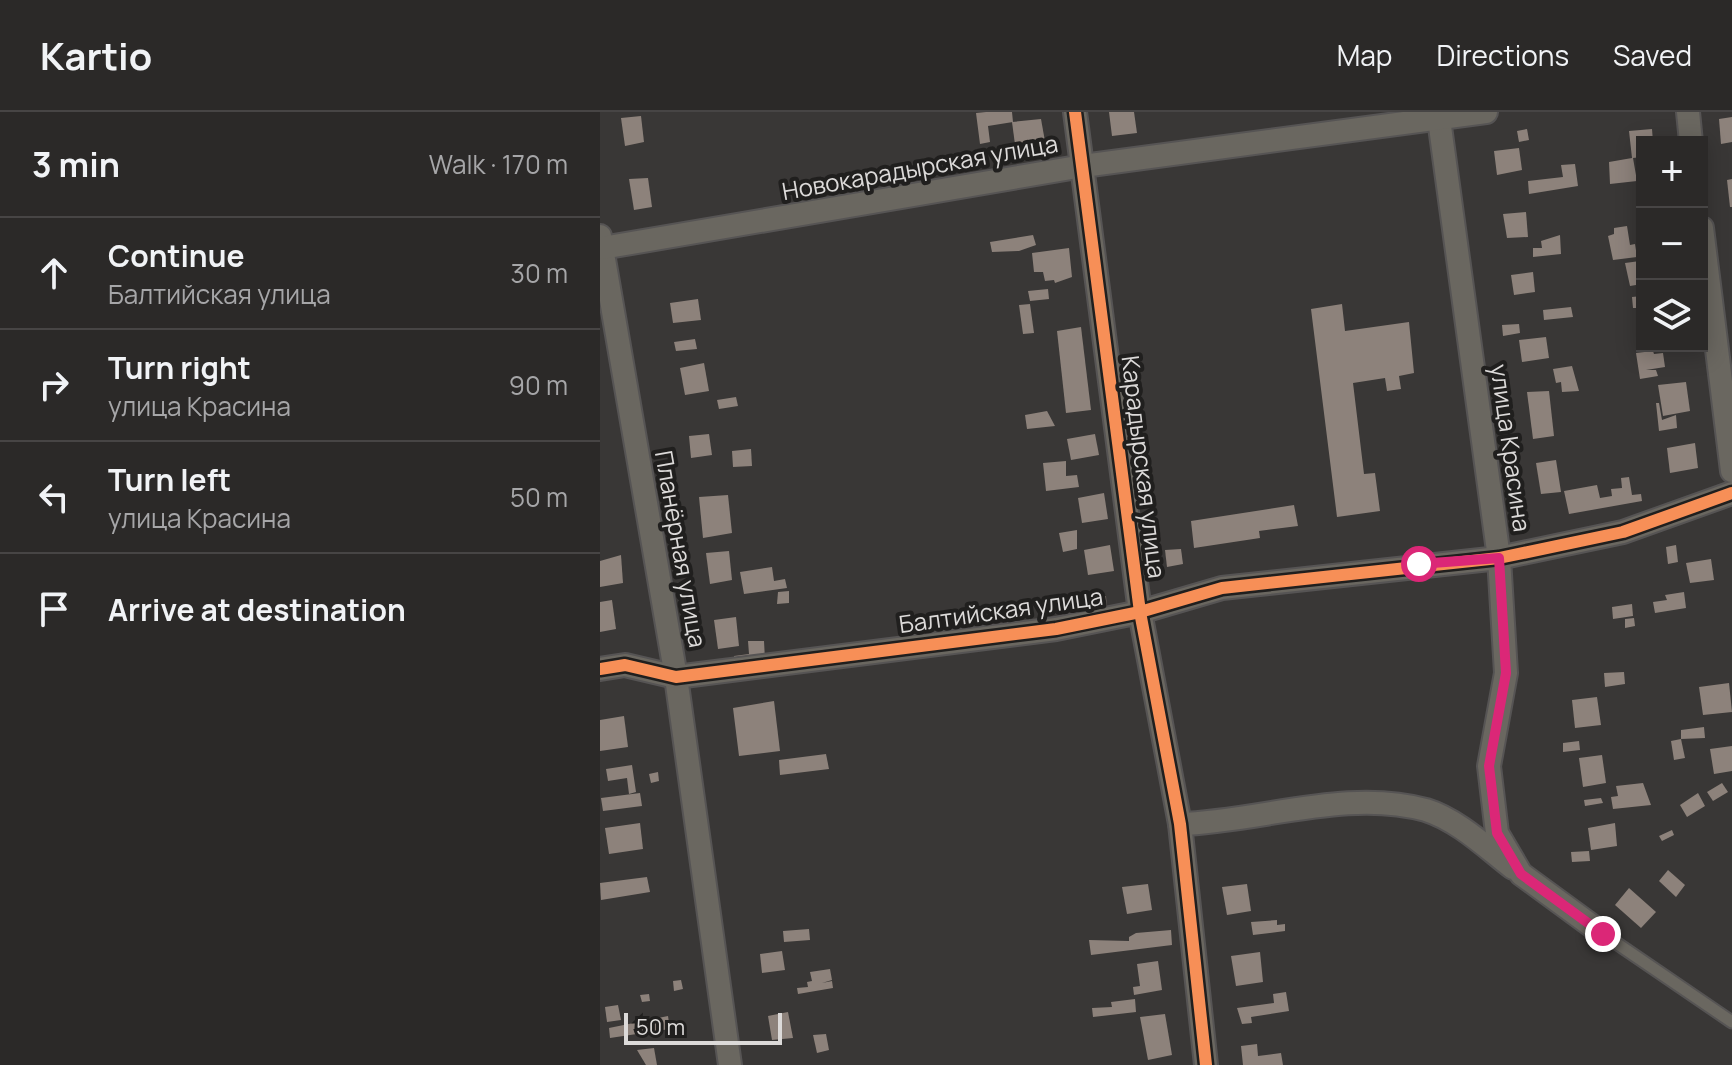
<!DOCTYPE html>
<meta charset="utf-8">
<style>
:root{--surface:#2b2928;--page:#373534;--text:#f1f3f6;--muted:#a6a6a8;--line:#474545}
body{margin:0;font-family:Manrope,sans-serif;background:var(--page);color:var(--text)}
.controls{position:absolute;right:24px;top:24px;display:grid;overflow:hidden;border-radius:0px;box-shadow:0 4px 20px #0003}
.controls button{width:72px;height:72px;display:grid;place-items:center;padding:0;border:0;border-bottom:2px solid var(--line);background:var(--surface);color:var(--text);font:40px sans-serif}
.scale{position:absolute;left:24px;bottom:20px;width:158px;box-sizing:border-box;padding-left:8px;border:4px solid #dcdad9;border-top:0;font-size:22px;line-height:28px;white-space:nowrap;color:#dcdad9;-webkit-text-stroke:6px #201f1e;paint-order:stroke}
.stop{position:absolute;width:24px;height:24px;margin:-18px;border:6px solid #db2777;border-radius:50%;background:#fff}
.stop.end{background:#db2777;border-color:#fff;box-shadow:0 2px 8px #0008}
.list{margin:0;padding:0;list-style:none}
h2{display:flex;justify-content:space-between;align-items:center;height:104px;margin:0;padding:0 32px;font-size:34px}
h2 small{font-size:26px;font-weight:400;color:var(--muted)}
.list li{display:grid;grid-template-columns:52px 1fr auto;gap:24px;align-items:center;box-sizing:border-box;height:112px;padding:0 32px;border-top:2px solid var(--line)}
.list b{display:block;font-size:30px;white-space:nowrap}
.list p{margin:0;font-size:26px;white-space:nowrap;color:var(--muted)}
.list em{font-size:26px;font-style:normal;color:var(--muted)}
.icon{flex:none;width:44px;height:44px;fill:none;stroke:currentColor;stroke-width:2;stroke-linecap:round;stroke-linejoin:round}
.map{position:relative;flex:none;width:1132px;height:953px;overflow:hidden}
header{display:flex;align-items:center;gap:48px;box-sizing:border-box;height:112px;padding:0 40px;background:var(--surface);border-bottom:2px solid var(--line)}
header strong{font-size:38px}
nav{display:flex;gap:44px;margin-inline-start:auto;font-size:28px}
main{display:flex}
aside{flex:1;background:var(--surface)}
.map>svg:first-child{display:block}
</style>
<header>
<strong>Kartio</strong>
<nav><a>Map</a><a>Directions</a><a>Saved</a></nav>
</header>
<main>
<aside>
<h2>3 min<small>Walk · 170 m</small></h2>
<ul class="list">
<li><svg class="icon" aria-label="ahead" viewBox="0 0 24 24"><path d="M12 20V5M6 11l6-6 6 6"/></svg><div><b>Continue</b><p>Балтийская улица</p></div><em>30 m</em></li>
<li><svg class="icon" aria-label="right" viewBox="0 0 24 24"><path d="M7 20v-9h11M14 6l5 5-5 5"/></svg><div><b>Turn right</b><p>улица Красина</p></div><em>90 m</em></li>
<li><svg class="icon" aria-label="left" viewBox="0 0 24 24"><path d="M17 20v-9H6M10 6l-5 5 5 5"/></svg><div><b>Turn left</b><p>улица Красина</p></div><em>50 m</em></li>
<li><svg class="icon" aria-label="arrive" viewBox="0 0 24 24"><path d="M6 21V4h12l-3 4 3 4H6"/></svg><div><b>Arrive at destination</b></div></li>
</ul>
</aside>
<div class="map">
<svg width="1132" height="953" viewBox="0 0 1132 953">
<rect width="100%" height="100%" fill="#393736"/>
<g fill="#8d827b">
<path d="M386,0H412L413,10L388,14L390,30L380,32L376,1Z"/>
<path d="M509,0H534L537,21L512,24Z"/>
<path d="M41,4L44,30L25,34L21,6Z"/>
<path d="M1132,5V30L1121,32L1119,7Z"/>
<path d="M441,7L446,35L416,40L412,10Z"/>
<path d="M927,17L929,28L919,30L917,19Z"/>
<path d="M1052,17L1053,30H1042V45L1033,46L1037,69L1010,72L1009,50L1032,46L1029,19Z"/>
<path d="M919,36L922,58L897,63L894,39Z"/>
<path d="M975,52L978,74L929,82L928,69L963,65L961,53Z"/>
<path d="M48,66L52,95L34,98L29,67Z"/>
<path d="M1132,67V95H1130L1127,68Z"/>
<path d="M1036,84H1042V120H1040Z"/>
<path d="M926,100L928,125L907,126L903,102Z"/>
<path d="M1027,114L1030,133L1035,132L1037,145L1013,148L1008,124L1014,122V116Z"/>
<path d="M433,123L436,133L419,139L392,140L390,130Z"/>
<path d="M960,123L961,142L933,145V136H942L941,129Z"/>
<path d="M469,136L472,165L455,171L454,168L445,169L443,160H434L432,141Z"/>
<path d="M1040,149L1042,172L1030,174L1025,151Z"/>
<path d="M933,160L935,180L914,183L911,163Z"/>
<path d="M448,177L449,187L430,189L428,179Z"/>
<path d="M1042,184V196H1033L1032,185Z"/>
<path d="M98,187L101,208L73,211L70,191Z"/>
<path d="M430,192L434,221L423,222L419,193Z"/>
<path d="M742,192L745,219L809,210L814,261L799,264L801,277L787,279L785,266L753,271L764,362L775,361L780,399L737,405L711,197Z"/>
<path d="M971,195L973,205L944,208L943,198Z"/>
<path d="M919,212L920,221L903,224L902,213Z"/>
<path d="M481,215L491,298L466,301L457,219Z"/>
<path d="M946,225L949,246L922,250L919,228Z"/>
<path d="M95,227L97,237L76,239L74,230Z"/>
<path d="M1053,239L1054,242L1063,241L1065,255L1046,258H1056L1058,264L1040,267L1036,241Z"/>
<path d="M104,251L109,279L85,283L80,256Z"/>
<path d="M972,254L979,279L962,280L961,270L956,271L953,257Z"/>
<path d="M1086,270L1090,299L1063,304L1058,273Z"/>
<path d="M949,279L954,324L933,327L927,280Z"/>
<path d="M136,285L138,294L119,297L117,288Z"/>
<path d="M1056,291H1059L1062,308L1076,303L1077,316L1059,319Z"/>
<path d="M447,299L455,314L427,317L425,303Z"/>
<path d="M109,322L112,343L91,346L89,324Z"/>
<path d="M495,322L499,343L471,348L467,327Z"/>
<path d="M1095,331L1098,356L1070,361L1067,336Z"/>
<path d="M151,337L152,354L133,355L132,339Z"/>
<path d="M956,348L961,380L941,382L936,351Z"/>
<path d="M466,349V364L477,363L479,375L446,379L443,351Z"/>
<path d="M1029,365L1032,383L1041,382L1042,389L969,402L964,379L997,373L1000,386L1012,384L1011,377L1022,376L1021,366Z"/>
<path d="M504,381L508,407L482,411L478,386Z"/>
<path d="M128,383L132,421L103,426L99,385Z"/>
<path d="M694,393L698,414L659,419L660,426L594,436L591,409Z"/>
<path d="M477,418V437L463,440L459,421Z"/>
<path d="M510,433L514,459L488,463L484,438Z"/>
<path d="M1076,433L1078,450L1068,452L1066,435Z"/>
<path d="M581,437L583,452L567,455L565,438Z"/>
<path d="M129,439L132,468L110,472L106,441Z"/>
<path d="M21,443L23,471L0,475V449Z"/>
<path d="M1111,447L1114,468L1090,471L1086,451Z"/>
<path d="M172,455L174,469L185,467L187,476L144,482L140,460Z"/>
<path d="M189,479V491L177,492L178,480Z"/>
<path d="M1084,480L1086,496L1055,501L1053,490L1067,488L1065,483Z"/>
<path d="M506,484L507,501L488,502V485Z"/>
<path d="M12,488L16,517L0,520V490Z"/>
<path d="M1032,492L1033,504L1013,507L1012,495Z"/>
<path d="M136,505L139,534L118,537L114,508Z"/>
<path d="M1034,506L1035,514L1025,516V507Z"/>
<path d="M148,529H164L165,548L135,552L134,544L149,542Z"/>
<path d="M1024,560L1025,572L1005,575L1004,561Z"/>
<path d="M1129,571L1132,600L1103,603L1099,575Z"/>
<path d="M997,585L1001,613L975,616L972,588Z"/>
<path d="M174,589L180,639L139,644L133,596Z"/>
<path d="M24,604L28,635L0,639V608Z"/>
<path d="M1104,615L1105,626L1081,627V618Z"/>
<path d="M1081,627L1085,646L1074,648L1071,629Z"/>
<path d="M979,629L980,638L963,640V631Z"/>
<path d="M1132,634V659L1114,662L1110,637Z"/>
<path d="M226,642L229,657L180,663L179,648Z"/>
<path d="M1002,643L1006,671L983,675L979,646Z"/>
<path d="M32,653L36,680L29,682L27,666L8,669L6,657Z"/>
<path d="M58,660L59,669L51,671L49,662Z"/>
<path d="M1043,671L1051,693L1013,697L1011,685L1018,684L1016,674Z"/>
<path d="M1122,671L1128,680L1113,689L1107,680Z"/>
<path d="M40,681L42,694L3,699L1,686Z"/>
<path d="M1098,681L1105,694L1087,705L1080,693Z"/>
<path d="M1001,686L1003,691L985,694L984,688Z"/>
<path d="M40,711L43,737L9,742L5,716Z"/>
<path d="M1015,711L1017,734L991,738L988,716Z"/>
<path d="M1072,718L1074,723L1062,729L1059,724Z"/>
<path d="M989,739L990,749L972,750L971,740Z"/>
<path d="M1068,758L1085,773L1076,785L1059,769Z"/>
<path d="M47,765L50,780L1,788L0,771Z"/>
<path d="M548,772L552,798L527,802L522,775Z"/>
<path d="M647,772L651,799L627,803L622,775Z"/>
<path d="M1029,776L1056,800L1041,816L1015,793Z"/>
<path d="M677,808V813L685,812V819L653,823L651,810Z"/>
<path d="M209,817L210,828L184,830L183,819Z"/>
<path d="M571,818L572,833L491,843L489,828L529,829V825L536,821Z"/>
<path d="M182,839L185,858L162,861L160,842Z"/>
<path d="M660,840L663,870L636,874L631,844Z"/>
<path d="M558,849L562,878L534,883L533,875L540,874L537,852Z"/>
<path d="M230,857L232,868L222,871L232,869L233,876L198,882L197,876L208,875L207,870L212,869L210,860Z"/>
<path d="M81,868L83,877L74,879L73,869Z"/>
<path d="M686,880L689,899L651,905L652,911L642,912L637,896L674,891L673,882Z"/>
<path d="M49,882L50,889L42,890L40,883Z"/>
<path d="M535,887L536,900L493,905L492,896L512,895L511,890Z"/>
<path d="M18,893L21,908L7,910L5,895Z"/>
<path d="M188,900L193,926L172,928L168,904Z"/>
<path d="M565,902L572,943L548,948L540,905Z"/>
<path d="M68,904L70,917L10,926L9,916Z"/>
<path d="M226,922L229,938L217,941L213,923Z"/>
<path d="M657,932L658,944L681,941L683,953H643L641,934Z"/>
<path d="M54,936L57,953H46L37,938Z"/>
</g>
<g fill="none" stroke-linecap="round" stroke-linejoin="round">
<g stroke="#565454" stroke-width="15">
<path id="lane" d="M1003,822L1132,910"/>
</g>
<g stroke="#565454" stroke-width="26">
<g id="street">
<path d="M475,0L540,500L580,712L606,953"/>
<path d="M838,0L899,446L906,561L889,654L897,721L921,762L1003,822"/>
<path d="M1088,0L1091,30"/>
<path d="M1102,116L1132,359"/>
<path d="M0,124L76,565L130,953"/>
<path d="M2,136L483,54L886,0"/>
<path d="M0,557L25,553L76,565L456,517L540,500L622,476L899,446L1023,420L1132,381"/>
<path d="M580,712C659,710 747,676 826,698C858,708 887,736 913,756"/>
</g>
</g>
<use href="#lane" stroke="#6a6760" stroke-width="11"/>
<use href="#street" stroke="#6a6760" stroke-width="22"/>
<g stroke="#201f1e" stroke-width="17">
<g id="cycleway">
<path d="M475,0L540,500L580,712L606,953"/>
<path d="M0,557L25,553L76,565L456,517L540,500L622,476L899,446L1023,420L1132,381"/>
</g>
</g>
<use href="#cycleway" stroke="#f78f57" stroke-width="12"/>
</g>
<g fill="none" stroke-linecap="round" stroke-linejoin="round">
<path stroke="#db2777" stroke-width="10" d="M819,452L899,446L906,561L889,654L897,721L921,762L1003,822"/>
</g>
<g text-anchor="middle" stroke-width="8" stroke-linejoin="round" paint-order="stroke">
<g font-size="24" fill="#dcdad9" stroke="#201f1e">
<text transform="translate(320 56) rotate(-10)" y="8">Новокарадырская улица</text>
<text transform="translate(910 336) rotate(82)" y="8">улица Красина</text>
<text transform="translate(543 355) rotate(83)" y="8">Карадырская улица</text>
<text transform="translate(80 437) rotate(80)" y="8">Планёрная улица</text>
<text transform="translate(401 499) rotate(-8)" y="8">Балтийская улица</text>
</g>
</g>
</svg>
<div class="controls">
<button>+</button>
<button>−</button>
<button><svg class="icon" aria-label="layers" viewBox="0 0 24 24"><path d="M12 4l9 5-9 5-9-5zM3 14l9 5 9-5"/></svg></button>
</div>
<div class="scale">50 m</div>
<div class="stop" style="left:819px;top:452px"></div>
<div class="stop end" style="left:1003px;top:822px"></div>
</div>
</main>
